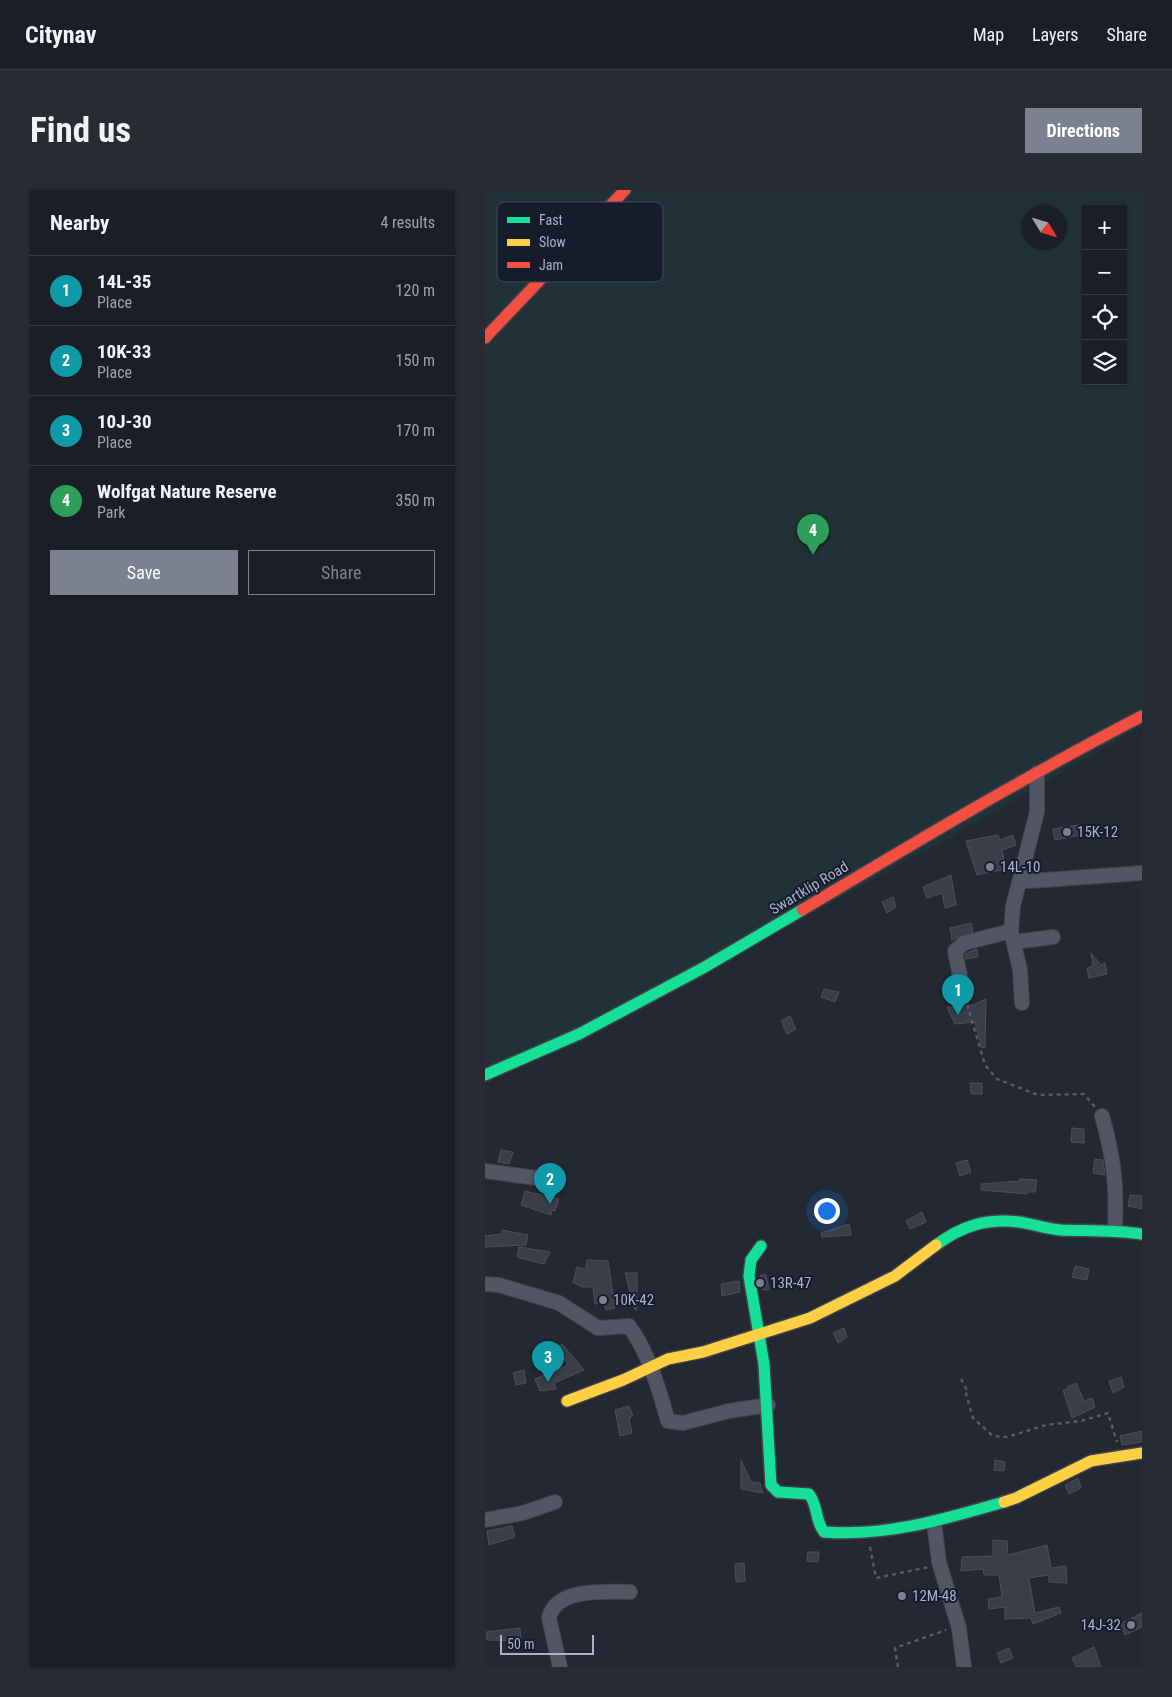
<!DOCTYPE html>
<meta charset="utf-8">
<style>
:root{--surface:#1b1e26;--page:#282b32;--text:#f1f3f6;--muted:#a0a2a7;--line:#393c43;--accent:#7c8192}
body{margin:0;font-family:"Roboto Condensed",sans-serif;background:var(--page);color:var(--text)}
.controls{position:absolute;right:15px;top:15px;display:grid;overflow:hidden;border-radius:0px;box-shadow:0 1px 4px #0004}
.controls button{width:45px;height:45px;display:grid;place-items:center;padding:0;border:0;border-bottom:1px solid var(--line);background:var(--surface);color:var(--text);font:25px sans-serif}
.compass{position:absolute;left:537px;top:15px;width:45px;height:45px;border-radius:50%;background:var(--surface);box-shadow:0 1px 4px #0004;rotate:128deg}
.scale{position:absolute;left:15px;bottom:12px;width:94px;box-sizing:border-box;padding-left:5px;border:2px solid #abb1c6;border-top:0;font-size:14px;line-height:18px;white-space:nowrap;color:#abb1c6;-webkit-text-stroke:4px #171c2d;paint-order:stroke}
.you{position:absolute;left:341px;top:1020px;width:18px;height:18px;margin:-12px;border:4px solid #fff;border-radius:50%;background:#1a73e8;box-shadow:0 0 0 8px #1a73e833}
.badge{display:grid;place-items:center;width:32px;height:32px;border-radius:50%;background:var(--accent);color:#fff;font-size:16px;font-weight:700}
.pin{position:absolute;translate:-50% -41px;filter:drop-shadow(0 1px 2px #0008)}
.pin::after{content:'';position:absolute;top:26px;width:18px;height:15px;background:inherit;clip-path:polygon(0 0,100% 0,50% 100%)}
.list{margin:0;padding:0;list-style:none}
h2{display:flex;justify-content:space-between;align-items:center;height:65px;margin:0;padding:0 20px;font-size:21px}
h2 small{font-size:16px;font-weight:400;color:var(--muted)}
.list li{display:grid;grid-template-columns:32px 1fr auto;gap:15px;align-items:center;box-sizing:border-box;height:70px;padding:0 20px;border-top:1px solid var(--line)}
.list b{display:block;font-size:19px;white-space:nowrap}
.list p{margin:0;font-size:16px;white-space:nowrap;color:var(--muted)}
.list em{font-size:16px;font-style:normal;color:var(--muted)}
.actions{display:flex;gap:10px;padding:15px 20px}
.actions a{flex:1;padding:11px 0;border:1px solid var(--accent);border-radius:0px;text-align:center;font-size:18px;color:var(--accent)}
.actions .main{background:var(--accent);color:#fff}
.icon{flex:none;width:28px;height:28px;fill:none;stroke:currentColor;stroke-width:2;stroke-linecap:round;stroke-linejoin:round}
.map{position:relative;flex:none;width:657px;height:1477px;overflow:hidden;border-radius:0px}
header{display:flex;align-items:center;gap:30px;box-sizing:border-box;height:70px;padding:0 25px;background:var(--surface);border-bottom:1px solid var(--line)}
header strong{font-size:24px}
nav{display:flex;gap:28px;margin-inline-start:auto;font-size:18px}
.intro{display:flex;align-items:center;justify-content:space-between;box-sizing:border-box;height:120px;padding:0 30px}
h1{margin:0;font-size:35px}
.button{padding:12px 22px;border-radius:0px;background:var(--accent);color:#fff;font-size:18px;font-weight:700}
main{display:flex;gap:30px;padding:0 30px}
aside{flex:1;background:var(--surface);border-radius:0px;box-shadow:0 1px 4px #0004}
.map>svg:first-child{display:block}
</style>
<header>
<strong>Citynav</strong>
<nav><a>Map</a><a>Layers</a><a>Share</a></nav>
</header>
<div class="intro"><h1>Find us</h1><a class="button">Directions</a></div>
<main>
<aside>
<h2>Nearby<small>4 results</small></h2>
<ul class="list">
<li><span class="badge" style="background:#0f9aa8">1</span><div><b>14L-35</b><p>Place</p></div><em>120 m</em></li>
<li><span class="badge" style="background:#0f9aa8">2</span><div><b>10K-33</b><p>Place</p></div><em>150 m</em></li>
<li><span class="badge" style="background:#0f9aa8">3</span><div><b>10J-30</b><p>Place</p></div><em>170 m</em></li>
<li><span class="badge" style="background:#2e9e5b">4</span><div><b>Wolfgat Nature Reserve</b><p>Park</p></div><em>350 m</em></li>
</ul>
<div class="actions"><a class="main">Save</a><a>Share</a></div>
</aside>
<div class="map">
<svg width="657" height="1477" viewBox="0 0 657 1477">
<rect width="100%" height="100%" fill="#242832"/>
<path fill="#213138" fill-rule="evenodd" d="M0,0H657V538L645,543L466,647L118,837L0,877ZM601,19H638V191H601ZM544,22H574V52H544Z"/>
<g fill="#3b3e49" stroke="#4b4f5a">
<path d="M594,635L595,645L570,650L568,639Z"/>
<path d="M513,645L515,650L528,645L531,655L517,660L521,679L492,685L481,651Z"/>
<path d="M466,685L471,715L460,718L457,703L442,708L438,697Z"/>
<path d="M408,707L411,717L402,723L397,712Z"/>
<path d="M486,733L488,742L467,750L465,738Z"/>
<path d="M492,759L493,767L481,769L480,764Z"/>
<path d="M606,763L616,775L620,773L622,784L604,788L602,778L608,776Z"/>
<path d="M339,799L354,802L350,812L336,807Z"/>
<path d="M501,809L500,857L497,858L490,832L470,834L462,817L488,815Z"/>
<path d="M305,826L311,839L302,844L296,831Z"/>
<path d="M485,893H497V904H486Z"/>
<path d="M587,938L599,939V953L586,952Z"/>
<path d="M16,960L28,962L24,974L13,972Z"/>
<path d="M610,969L618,970L620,985L608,983Z"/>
<path d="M482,970L486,982L475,986L471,973Z"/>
<path d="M535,989L552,990L550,1002H542V1004L496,1000V994L535,991Z"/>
<path d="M40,1001L74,1009L70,1021L67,1020L66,1025L36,1015Z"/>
<path d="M645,1005L657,1006V1019L643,1016Z"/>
<path d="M437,1022L441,1032L425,1039L421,1031Z"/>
<path d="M364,1034L366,1045L337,1047L336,1043Z"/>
<path d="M17,1040L43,1045L41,1055L0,1057V1046L17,1044Z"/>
<path d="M34,1057L65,1062L59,1074L32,1067Z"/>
<path d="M102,1070L123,1071L130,1118L121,1120L119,1113L110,1114L108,1097H97L88,1092L92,1077L101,1079Z"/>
<path d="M590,1076L604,1079L602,1090L587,1087Z"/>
<path d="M140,1083H152V1119L150,1120Z"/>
<path d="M275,1085H281L284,1100H278Z"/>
<path d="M254,1091L255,1102L237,1106L236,1094Z"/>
<path d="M359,1138L362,1147L353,1153L348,1143Z"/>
<path d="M77,1154L99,1180L69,1193L71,1199L55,1201L50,1189L83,1175L72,1158Z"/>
<path d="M39,1180L41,1193L31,1195L28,1183Z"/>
<path d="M636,1187L639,1197L628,1203L624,1191Z"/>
<path d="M591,1193L599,1211L607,1208L610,1217L587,1228L578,1200L583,1199L582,1197Z"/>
<path d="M144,1216L148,1226L144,1228L147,1243L135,1246L130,1220Z"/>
<path d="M657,1241V1252L637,1255L635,1246Z"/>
<path d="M256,1270L268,1296V1292L275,1293L278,1303L256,1299Z"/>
<path d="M510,1270L520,1272L519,1281L509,1280Z"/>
<path d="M593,1288L596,1298L584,1304L580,1295Z"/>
<path d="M27,1336L30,1347L4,1355L2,1341Z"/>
<path d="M508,1350L522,1351L523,1365L562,1355L566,1378L581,1376L582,1393L564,1392V1385L544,1388L550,1423L574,1417L576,1423L548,1434L546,1428L520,1429V1417L504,1419L503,1409L517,1407L514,1385H499L498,1379L476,1381L477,1367L508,1366Z"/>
<path d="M323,1362H334L333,1372L322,1371Z"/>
<path d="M259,1373L260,1391L251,1392L250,1374Z"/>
<path d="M657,1423V1437L640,1445L635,1434Z"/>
<path d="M35,1438L36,1451L2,1450L1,1442Z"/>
<path d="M609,1457L616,1477H591L587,1468Z"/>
<path d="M524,1458L528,1468L516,1473L512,1463Z"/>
</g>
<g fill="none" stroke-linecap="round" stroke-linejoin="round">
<g stroke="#40434c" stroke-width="16">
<g id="street">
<path d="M536,690L545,691L657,683"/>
<path d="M526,741L535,780L537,813"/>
<path d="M529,752L568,747"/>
<path d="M477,796L470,761L479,753L526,741L528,716L552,622V583"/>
<path d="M617,926C629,968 632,997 630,1040"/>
<path d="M0,981L59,989"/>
<path d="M0,1094L14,1095L74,1113L113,1138L144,1136C164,1163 174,1200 183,1231L198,1233L244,1221L283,1215"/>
<path d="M0,1330L38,1323L70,1312"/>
<path d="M449,1332L454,1372L474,1438L479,1477"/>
<path d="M75,1477L64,1428C71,1397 121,1402 145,1402"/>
</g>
</g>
<g stroke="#40434c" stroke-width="14">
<g id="fast">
<path d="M0,885L94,844L218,778L317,720"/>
<path d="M451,1055C477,1036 501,1028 534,1032C548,1034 562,1039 576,1040C603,1041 630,1040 657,1044"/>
<path d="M276,1056L266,1070L264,1086L279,1174L286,1295L293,1302L324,1304C333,1315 330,1331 339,1342C401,1347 460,1329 519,1312"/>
</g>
</g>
<g stroke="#40434c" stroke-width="14">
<g id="slow">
<path d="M82,1211L138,1190L183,1169L218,1162L325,1128L410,1086L451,1055"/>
<path d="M519,1312L531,1308L606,1271L657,1263"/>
</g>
</g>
<g stroke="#40434c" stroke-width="14">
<g id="jam">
<path d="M0,148L140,0"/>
<path d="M317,720C429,653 541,586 657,526"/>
</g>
</g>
<g stroke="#565b64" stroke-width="2.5" stroke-dasharray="4 4" stroke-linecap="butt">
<path d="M480,807L500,875L512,889L553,905L599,904L610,917"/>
<path d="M476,1189L483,1202L481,1204L488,1228L508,1246L522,1247L561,1235L596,1231L623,1223L632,1252"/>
<path d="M385,1357L391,1388L444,1377"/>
<path d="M413,1477L410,1458L461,1440"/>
</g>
<use href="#street" stroke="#535662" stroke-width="14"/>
<use href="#fast" stroke="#16e098" stroke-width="11"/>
<use href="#slow" stroke="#ffcf43" stroke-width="11"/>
<use href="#jam" stroke="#f24e42" stroke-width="11"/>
</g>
<g fill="#7c8192" stroke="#171c2d" stroke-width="2">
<circle cx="582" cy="642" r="5"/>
<circle cx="505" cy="677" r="5"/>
<circle cx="275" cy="1093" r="5"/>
<circle cx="118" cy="1110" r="5"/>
<circle cx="417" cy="1406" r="5"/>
<circle cx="646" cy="1435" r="5"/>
</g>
<g text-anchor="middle" stroke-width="4" stroke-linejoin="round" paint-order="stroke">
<g font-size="15" fill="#abb1c6" stroke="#171c2d" text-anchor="start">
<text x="592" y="647">15K-12</text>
<text x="515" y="682">14L-10</text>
<text x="285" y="1098">13R-47</text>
<text x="128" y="1115">10K-42</text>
<text x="427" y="1411">12M-48</text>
<text x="636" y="1440" text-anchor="end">14J-32</text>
</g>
<g font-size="15" fill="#abb1c6" stroke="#171c2d">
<text transform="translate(324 698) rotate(-31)" y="5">Swartklip Road</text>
</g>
</g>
<rect x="12" y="12" width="166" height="80" rx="8" fill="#171c2d" stroke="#43495b" stroke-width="1"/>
<rect x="22" y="27" width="23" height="6" fill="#16e098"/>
<rect x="22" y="49" width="23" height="7" fill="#ffcf43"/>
<rect x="22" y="72" width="23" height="6" fill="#f24e42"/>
<g font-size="14" fill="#abb1c6">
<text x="54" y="35">Fast</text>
<text x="54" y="57">Slow</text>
<text x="54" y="80">Jam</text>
</g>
</svg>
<div class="controls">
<button>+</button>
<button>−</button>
<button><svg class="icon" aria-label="locate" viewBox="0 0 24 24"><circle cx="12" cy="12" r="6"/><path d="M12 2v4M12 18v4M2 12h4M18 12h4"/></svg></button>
<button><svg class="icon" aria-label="layers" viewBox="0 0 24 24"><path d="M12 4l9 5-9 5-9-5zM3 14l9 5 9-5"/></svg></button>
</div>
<svg class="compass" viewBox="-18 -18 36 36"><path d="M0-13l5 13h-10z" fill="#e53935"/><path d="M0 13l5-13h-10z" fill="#a0a2a7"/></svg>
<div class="scale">50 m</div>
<div class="you"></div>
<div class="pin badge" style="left:473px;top:825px;background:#0f9aa8">1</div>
<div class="pin badge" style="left:65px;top:1014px;background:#0f9aa8">2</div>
<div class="pin badge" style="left:63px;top:1192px;background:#0f9aa8">3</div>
<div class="pin badge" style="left:328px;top:365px;background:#2e9e5b">4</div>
</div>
</main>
